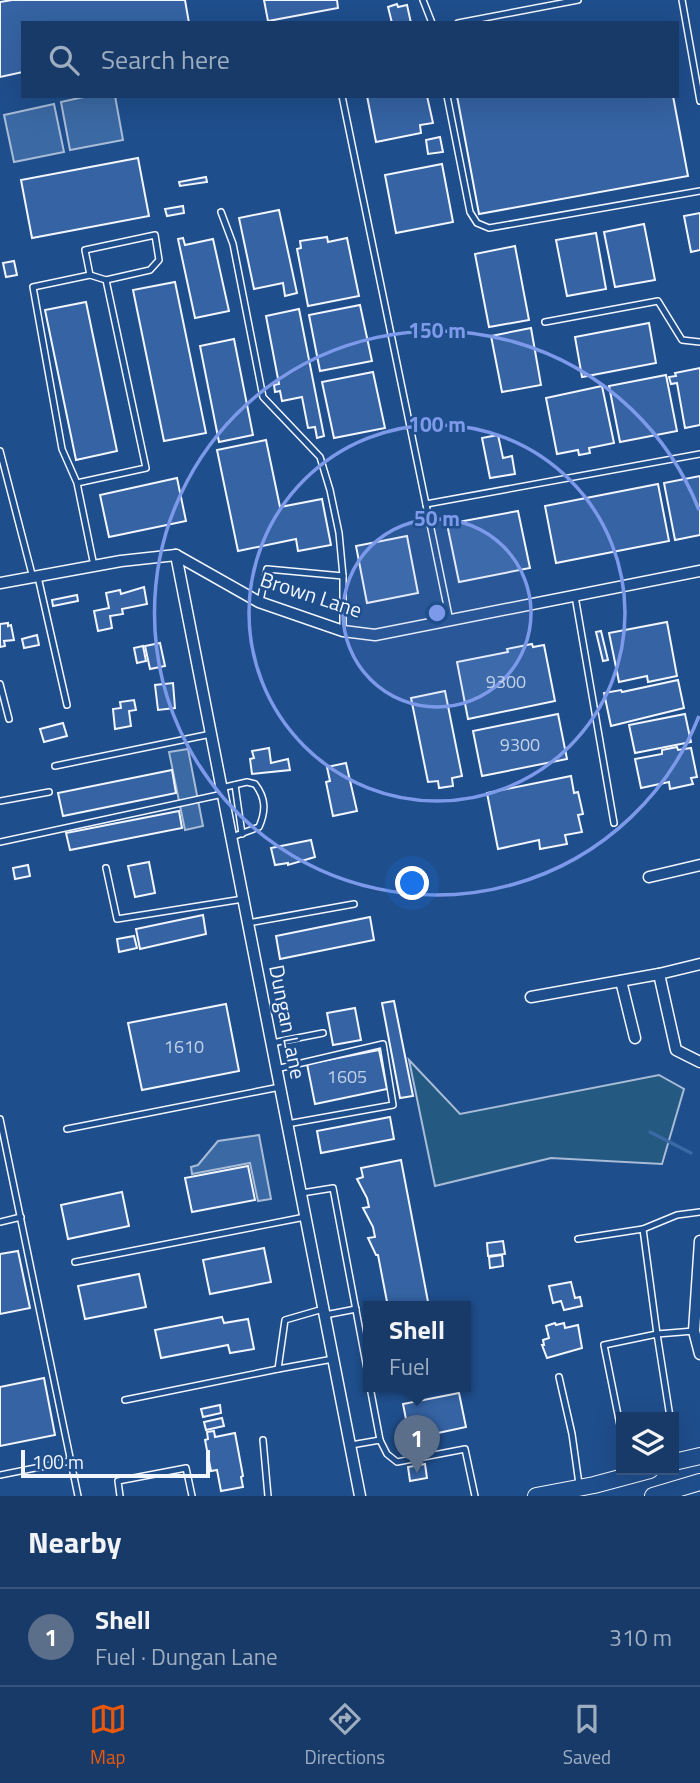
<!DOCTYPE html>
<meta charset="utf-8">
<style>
:root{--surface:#173a69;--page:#244571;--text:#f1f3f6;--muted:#9eadc0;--line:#36547d;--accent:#ea580c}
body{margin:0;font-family:"Titillium Web",sans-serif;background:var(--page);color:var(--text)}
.controls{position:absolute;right:21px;bottom:21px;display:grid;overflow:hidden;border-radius:0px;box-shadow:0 7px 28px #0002}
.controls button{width:63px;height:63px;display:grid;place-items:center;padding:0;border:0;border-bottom:2px solid var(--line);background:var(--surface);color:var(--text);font:35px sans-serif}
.scale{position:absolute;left:21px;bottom:18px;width:189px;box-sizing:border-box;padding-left:7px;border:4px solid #f2f6ff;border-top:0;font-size:19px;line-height:24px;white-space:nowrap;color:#f2f6ff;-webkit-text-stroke:5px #1f4e8c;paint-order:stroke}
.you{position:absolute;left:413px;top:884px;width:24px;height:24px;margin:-18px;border:5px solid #fff;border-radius:50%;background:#1a73e8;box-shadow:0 0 0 10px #1a73e833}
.badge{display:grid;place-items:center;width:46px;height:46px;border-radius:50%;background:var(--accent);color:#fff;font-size:23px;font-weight:700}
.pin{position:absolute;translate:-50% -58px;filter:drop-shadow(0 2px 4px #0008)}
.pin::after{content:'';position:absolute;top:37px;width:24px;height:21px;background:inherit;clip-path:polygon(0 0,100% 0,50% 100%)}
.popup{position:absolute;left:363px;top:1301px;width:108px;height:91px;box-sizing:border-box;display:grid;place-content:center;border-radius:0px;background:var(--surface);filter:drop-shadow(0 2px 5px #0005);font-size:23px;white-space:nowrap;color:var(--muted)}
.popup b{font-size:26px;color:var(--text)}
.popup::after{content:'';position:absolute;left:50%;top:100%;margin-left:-14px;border:14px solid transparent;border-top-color:var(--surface)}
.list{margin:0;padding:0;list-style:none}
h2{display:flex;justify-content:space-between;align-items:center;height:91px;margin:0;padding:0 28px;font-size:30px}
h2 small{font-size:23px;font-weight:400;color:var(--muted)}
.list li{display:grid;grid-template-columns:46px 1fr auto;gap:21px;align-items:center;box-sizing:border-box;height:98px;padding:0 28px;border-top:2px solid var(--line)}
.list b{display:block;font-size:26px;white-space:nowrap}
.list p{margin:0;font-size:23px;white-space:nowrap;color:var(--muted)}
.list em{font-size:23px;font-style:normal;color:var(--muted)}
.icon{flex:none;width:38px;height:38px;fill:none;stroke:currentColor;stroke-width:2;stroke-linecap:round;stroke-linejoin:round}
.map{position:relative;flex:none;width:700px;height:1496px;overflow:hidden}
.search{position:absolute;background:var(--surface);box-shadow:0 7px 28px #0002;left:21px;right:21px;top:21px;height:77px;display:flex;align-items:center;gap:18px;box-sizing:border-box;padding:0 24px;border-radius:0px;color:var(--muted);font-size:26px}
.sheet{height:189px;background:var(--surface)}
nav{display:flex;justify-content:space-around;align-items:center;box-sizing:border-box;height:98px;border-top:2px solid var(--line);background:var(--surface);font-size:19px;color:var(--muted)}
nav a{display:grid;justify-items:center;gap:4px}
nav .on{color:var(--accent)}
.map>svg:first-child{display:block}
</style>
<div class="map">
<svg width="700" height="1496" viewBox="0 0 700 1496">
<rect width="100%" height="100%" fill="#1f4e8c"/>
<path fill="#245a82" stroke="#a8bbd7" stroke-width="2" d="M409,1060L460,1114L659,1075L684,1089L662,1164L551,1158L435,1186Z"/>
<g fill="#3b69a3" stroke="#a8bbd7" stroke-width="2">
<path d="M88,96H115L123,140L70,150L61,102Z"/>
<path d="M54,104L64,152L14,162L4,115Z"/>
<path d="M188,749L203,826L185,830L169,752Z"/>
<path d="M259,1135L271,1199L258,1201L250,1163L192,1174L191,1167L198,1165L218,1141Z"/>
</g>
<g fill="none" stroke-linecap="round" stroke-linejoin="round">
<path stroke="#3b69a3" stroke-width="3.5" d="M650,1132L691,1153"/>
</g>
<g fill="#3563a3" stroke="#f2f6ff" stroke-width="2">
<path d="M12,0H185L189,23H23V72L0,77V2Z"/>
<path d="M264,0H337L338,8L268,21Z"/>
<path d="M397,4L398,7L407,5L411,23H392L388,7Z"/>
<path d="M367,96H427L433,123L420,125L421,133L376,142Z"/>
<path d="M457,96H673L688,176L479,214Z"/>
<path d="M440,137L443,152L428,154L426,140Z"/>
<path d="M138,158L149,216L32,238L21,180Z"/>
<path d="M442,164L453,222L396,233L385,175Z"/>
<path d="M206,177L207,182L180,186L179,182Z"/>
<path d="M183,206L184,213L167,216L165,209Z"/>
<path d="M279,210L297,293L285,296L283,283L254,289L239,218Z"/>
<path d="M700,213V250L691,252L684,216Z"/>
<path d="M644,224L655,280L615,287L604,232Z"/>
<path d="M596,233L606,289L567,296L556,240Z"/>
<path d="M327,237L328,242L347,238L359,296L308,306L297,249L301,248L300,241Z"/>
<path d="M183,238L185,245L213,239L229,311L195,318L178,239Z"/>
<path d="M515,246L529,320L489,327L475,254Z"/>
<path d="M14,261L17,275L6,277L3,263Z"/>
<path d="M175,282L206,433L164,441L133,290Z"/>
<path d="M86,302L117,451L76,460L45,310Z"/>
<path d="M360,305L372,361L320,371L309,315Z"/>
<path d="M299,309L324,436L317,438L315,427L308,428L302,397L282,401L280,391L275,392L274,385L279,384L266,316Z"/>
<path d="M649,323L656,363L582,377L575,337Z"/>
<path d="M531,328L541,385L502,392L491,336Z"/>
<path d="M234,339L253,435L219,442L200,346Z"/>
<path d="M700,368V425L685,428L677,383L671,384L669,377L676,376L675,373Z"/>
<path d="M373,372L385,428L334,438L322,382Z"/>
<path d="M666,375L677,431L620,442L609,386Z"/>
<path d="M602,386L614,443L589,448L590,453L579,455L578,450L557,454L546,398Z"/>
<path d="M498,435L503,458L512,456L515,474L490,478L482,438Z"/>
<path d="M266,440L280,507L322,499L331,545L298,551L296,539L238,551L217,450Z"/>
<path d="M700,476V535L675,540L664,483Z"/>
<path d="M177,478L186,521L109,537L100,495Z"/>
<path d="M658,484L669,541L556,563L545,506Z"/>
<path d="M518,511L530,568L459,582L447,524Z"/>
<path d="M407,536L418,593L367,603L356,546Z"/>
<path d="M144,587L147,604L122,609L123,614L110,616L112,628L98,631L94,611L109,608L106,593L120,590L121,594Z"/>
<path d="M77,595L78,601L53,606L52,600Z"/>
<path d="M667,622L677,676L648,682L647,676L619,682L609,633Z"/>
<path d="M8,623V626L11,625L14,640L4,641L5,646L0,647V624Z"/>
<path d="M601,631L608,660L603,661L596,632Z"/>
<path d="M37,635L39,645L24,648L22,639Z"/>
<path d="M160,643L165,666L150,669L145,646Z"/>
<path d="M532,644L533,647L544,645L555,701L468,719L457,662L508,652L507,649Z"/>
<path d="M143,646L146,661L137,663L134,648Z"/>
<path d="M678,680L684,708L611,726L604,693L621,690L622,692Z"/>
<path d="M173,683L175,708L158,710L155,685Z"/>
<path d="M445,691L462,776L452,778L453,786L439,788L438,781L428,782L411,698Z"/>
<path d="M134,700L136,710L129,711L131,726L115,729L113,709L121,708L120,702Z"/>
<path d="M558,714L567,759L482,776L473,731Z"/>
<path d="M685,714L691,742L635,753L629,725Z"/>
<path d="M63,723L67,736L44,742L40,729Z"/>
<path d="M677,747L678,750L691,748L697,777L691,778L693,784L670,789L669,782L641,788L635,759L662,754V750Z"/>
<path d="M269,748L271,763L288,759L290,770L252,774L250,759L254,758L252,751Z"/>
<path d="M346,763L357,811L333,816L326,782L330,781L327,767Z"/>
<path d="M172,770L176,793L63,816L58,793Z"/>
<path d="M571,776L574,793L578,792L583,814L578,815L582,832L565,835L567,844L540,849L539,840L498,849L487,793Z"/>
<path d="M179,811L182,828L70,850L66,833Z"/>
<path d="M311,840L315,857L288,865V863L275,865L271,848Z"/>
<path d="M149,862L155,893L135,897L128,866Z"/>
<path d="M28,865L30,876L15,879L13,868Z"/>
<path d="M203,915L206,934L140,949L136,929Z"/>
<path d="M370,917L374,940L280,959L276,936Z"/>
<path d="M134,936L137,948L119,952L117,939Z"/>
<path d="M394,1001L413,1096L400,1098L382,1003Z"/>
<path d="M226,1004L239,1071L142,1090L128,1023Z"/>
<path d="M355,1008L361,1040L333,1045L327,1013Z"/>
<path d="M379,1050L387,1089L315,1104L307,1064Z"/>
<path d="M390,1117L394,1139L321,1153L317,1131Z"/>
<path d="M401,1160L429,1307H388L378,1255H376L368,1238L375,1237L373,1227L363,1208L369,1207L367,1198L357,1179L363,1177L361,1168Z"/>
<path d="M248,1166L255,1200L192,1212L185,1178Z"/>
<path d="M122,1192L129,1226L68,1239L61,1205Z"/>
<path d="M503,1241L505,1254L488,1256L487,1243Z"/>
<path d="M264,1248L271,1282L210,1294L203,1260Z"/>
<path d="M18,1251L30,1308L0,1314V1254Z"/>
<path d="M502,1255L503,1266L490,1268L489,1257Z"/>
<path d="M139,1274L146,1307L85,1319L78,1286Z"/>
<path d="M571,1282L575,1298L580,1297L582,1306L564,1310L561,1301L553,1303L549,1286Z"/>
<path d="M222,1317L224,1323L248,1319L254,1349L230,1353L228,1345L161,1358L155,1330Z"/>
<path d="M555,1323L556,1325L564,1323L565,1328L578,1325L582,1348L547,1358L542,1345H544L543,1340L549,1338L546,1326Z"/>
<path d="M44,1378L55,1435L0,1446V1387Z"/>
<path d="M459,1393L466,1427L410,1439L403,1404Z"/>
<path d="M220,1405L221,1413L203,1417L201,1409Z"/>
<path d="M222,1418L224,1426L206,1430L204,1422Z"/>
<path d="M214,1431L215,1437L235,1433L243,1476L241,1477L243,1487L221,1491L217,1470L211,1471L205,1440L208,1439L207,1432Z"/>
<path d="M425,1464L427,1478L410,1481L408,1467Z"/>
</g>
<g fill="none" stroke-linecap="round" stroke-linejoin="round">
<g stroke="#f2f6ff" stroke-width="8">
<g id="lane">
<path d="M423,0L432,23"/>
<path d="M682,0L700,101"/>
<path d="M458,23L578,0"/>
<path d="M342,96L450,621"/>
<path d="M447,96L470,212L477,223L489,228L700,191"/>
<path d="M221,212L233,244L263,397L320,457L330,490L339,533L343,576V631"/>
<path d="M90,275L85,250L155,235L159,260L150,270L106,280"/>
<path d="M545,322L658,301L682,340L700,342"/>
<path d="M0,451L33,578"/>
<path d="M77,483L146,468L106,280L90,275L33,287L62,449L77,483L94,566"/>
<path d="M426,504L700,454"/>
<path d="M38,577L67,705"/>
<path d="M575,596L614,823"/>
<path d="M260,601L267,569L343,576"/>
<path d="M0,684L9,719"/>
<path d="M55,766L211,734"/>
<path d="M235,785L242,834"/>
<path d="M221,788L247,782L255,784C266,798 266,811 259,827L232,837"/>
<path d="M0,801L49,792"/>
<path d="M0,842L223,794"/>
<path d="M106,868L117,919L243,899"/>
<path d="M248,923L354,904"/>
<path d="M272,1043L323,1033"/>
<path d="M276,1069L383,1044L393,1105L287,1124"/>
<path d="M0,1119L78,1496"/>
<path d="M67,1129L280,1087"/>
<path d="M302,1193L333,1188L368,1374"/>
<path d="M0,1222L21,1217"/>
<path d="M643,1229L677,1215L700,1212"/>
<path d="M578,1239L643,1229L657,1334L694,1331"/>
<path d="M75,1262L305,1217"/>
<path d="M323,1309L285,1320L278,1369L333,1359"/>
<path d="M325,1315L356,1309"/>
<path d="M559,1377L572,1434L579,1484"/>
<path d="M370,1387L380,1440"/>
<path d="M125,1400L278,1369"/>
<path d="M621,1430L604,1345L657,1334L670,1417"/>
<path d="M263,1440L268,1496"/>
<path d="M351,1445L380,1440L387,1454L397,1462L465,1449L475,1496"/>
<path d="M0,1475L70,1461"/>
<path d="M120,1496L118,1481L186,1468L192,1496"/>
</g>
</g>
<g stroke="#f2f6ff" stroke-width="13">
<g id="street">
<path d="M176,555L360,1496"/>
<path d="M0,583L121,561L176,555L259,602L343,631L375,635L700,571"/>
<path d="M649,877L700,865"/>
<path d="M700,964L659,974L676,1050L700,1062"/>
<path d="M621,981L635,1038"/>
<path d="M531,997L659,974"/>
<path d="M700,1241L694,1331L700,1354"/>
</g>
</g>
<g stroke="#f2f6ff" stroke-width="18">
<g id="secondary">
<path d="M674,1462L700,1456"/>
<path d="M536,1496L594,1485L650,1470"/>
<path d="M653,1496L700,1482"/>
</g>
</g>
<use href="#lane" stroke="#1f4e8c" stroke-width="5"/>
<use href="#street" stroke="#1f4e8c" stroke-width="10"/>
<use href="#secondary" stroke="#1f4e8c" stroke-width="16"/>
</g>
<circle cx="437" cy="613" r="94" fill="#7d9aea" fill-opacity=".12"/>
<g fill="none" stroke="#7d9aea" stroke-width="3.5">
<circle cx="437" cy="613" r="94"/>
<circle cx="437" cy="613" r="188"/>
<path d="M699 716A282 282 0 1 1 699 510"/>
</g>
<g text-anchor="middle" stroke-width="5" stroke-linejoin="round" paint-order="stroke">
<g font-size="18" fill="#c3d1e8">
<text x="506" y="688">9300</text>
<text x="520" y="751">9300</text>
<text x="184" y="1053">1610</text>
<text x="347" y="1083">1605</text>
</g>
<g font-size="21" fill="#f2f6ff" stroke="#1f4e8c">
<text transform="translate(311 595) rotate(18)" y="7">Brown Lane</text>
<text transform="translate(287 1022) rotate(79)" y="7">Dungan Lane</text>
</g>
</g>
<circle cx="437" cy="613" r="10" fill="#7d9aea" stroke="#1f4e8c" stroke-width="3.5"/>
<g font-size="21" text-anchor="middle" font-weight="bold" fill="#7d9aea" stroke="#1f4e8c" stroke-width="5" stroke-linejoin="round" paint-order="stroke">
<text x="437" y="338">150 m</text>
<text x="437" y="432">100 m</text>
<text x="437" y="526">50 m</text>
</g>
</svg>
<div class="controls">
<button><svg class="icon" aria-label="layers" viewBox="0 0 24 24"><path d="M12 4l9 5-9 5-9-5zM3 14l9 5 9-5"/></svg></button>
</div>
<div class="scale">100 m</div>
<div class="you"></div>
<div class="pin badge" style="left:417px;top:1473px;background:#5c6f8a">1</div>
<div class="popup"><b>Shell</b>Fuel</div>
<div class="search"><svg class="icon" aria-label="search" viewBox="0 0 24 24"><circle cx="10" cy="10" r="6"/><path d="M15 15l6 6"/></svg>Search here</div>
</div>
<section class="sheet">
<h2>Nearby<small></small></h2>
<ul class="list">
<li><span class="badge" style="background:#5c6f8a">1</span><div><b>Shell</b><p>Fuel · Dungan Lane</p></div><em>310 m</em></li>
</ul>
</section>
<nav>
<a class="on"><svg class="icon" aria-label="map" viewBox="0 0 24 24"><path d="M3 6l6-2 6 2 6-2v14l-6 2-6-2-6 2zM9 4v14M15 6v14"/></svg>Map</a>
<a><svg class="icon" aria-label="directions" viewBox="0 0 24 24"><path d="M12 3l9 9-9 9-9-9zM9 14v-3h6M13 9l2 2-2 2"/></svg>Directions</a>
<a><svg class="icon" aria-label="saved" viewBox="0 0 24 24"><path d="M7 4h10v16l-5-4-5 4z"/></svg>Saved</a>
</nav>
